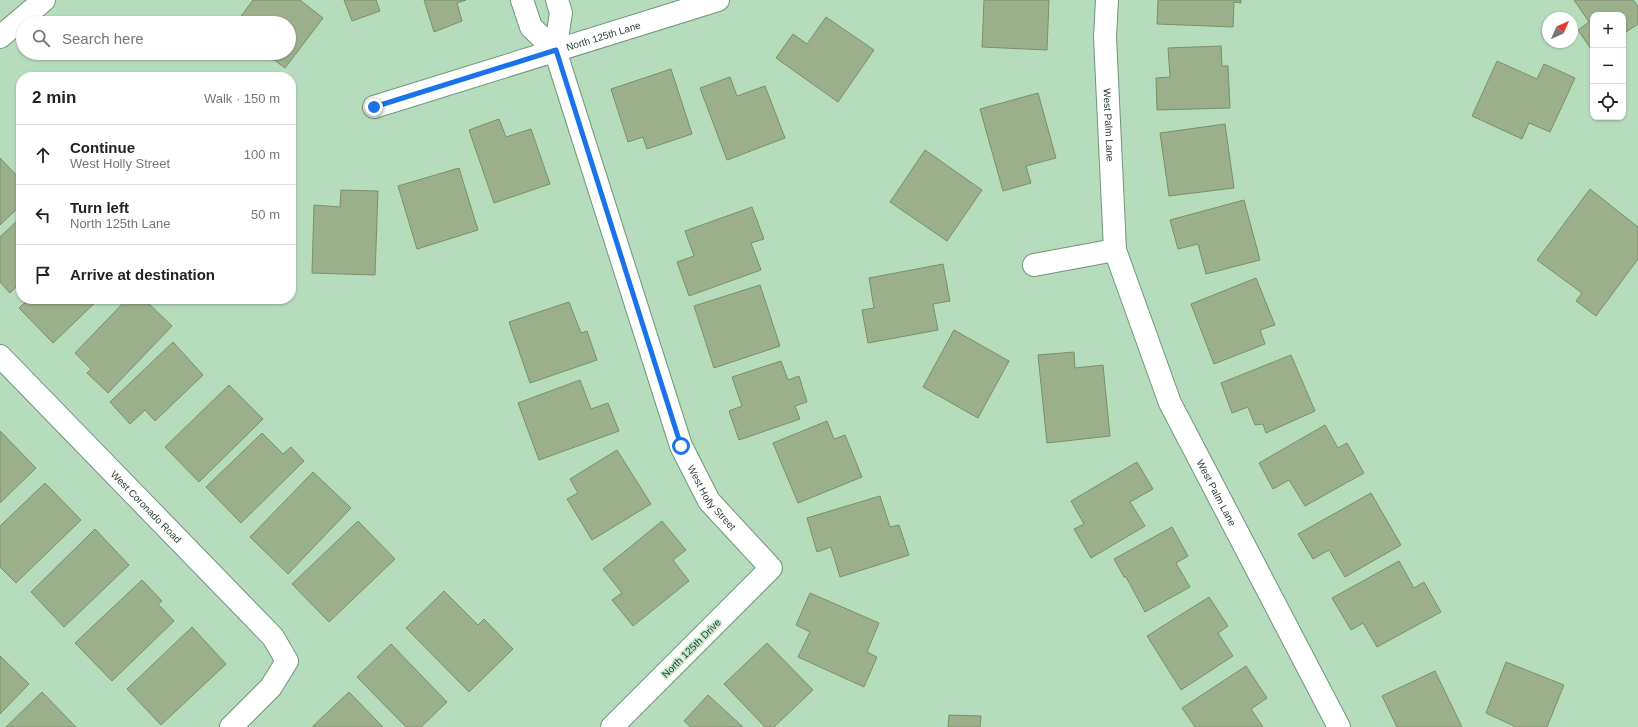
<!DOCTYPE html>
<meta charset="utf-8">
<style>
:root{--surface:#fff;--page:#f2f2f2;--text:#222;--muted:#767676;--line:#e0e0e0}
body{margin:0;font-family:Arial,sans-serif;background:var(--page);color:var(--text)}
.controls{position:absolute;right:12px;top:12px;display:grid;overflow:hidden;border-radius:8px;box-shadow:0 1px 3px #0004}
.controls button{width:36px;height:36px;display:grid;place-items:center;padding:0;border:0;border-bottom:1px solid var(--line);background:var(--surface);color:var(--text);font:20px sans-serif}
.compass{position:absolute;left:1542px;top:12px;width:36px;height:36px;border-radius:50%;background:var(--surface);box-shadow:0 1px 3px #0004;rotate:45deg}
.stop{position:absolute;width:12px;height:12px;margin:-9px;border:3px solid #1a73e8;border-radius:50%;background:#fff}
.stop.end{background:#1a73e8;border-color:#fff;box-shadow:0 1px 4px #0008}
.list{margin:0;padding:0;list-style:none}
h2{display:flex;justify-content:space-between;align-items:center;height:52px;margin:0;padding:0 16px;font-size:17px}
h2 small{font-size:13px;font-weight:400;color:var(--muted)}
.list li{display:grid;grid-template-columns:26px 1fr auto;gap:12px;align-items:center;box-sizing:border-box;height:60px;padding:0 16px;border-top:1px solid var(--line)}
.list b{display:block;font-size:15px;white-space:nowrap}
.list p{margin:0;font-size:13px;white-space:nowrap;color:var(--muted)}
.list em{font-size:13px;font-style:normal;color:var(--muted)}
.icon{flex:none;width:22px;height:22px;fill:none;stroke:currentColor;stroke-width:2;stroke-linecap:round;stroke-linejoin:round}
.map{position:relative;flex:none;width:1638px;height:727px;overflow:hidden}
.search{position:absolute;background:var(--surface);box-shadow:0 1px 3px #0004;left:16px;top:16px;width:280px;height:44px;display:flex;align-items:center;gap:10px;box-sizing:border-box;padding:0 14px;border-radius:22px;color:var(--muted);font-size:15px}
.panel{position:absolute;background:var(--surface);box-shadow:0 1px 3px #0004;left:16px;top:72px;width:280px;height:232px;border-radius:16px}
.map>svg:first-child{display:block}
</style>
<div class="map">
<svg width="1638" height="727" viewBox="0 0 1638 727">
<rect width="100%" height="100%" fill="#b6dcbe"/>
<g fill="#9bb08a" stroke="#7a8e69">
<path d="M253,0H300L323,18L285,68L265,53H289V23H236Z"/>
<path d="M344,0H376L380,11L352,21Z"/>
<path d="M424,0H466L457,3L462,21L434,32Z"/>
<path d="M984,0H1049L1047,50L982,47Z"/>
<path d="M1158,0H1241V3L1234,2L1233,27L1157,24Z"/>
<path d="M1574,0H1633L1638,6V24L1623,34V15H1593V52L1578,30L1589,22Z"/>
<path d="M826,17L874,50L838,102L776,58L793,34L807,44Z"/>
<path d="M1221,46L1222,66H1228L1230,108L1157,110L1156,78L1170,77L1168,48Z"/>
<path d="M1497,61L1537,79L1544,64L1575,78L1550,132L1529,123L1522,139L1472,116Z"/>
<path d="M671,69L692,134L647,149L643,137L628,142L611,89Z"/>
<path d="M730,77L737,96L765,86L785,138L727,160L700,88Z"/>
<path d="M1038,93L1056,158L1026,166L1031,183L1003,191L980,109Z"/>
<path d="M499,119L506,137L531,129L550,184L494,203L469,130Z"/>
<path d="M1225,124L1234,188L1169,196L1160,133Z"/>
<path d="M925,150L982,190L947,241L890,202Z"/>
<path d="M0,158L21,180V205L0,225Z"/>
<path d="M459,168L478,230L417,249L398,186Z"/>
<path d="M1590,189L1638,227V259L1596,316L1576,301L1582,293L1537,260Z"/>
<path d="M341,190L378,191L375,275L312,273L314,205L340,207Z"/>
<path d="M1244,200L1260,260L1206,274L1198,244L1178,249L1170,220Z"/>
<path d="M752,207L764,239L751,243L761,270L689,296L677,262L694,256L685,231Z"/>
<path d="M21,217V282L10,293L0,282V237Z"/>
<path d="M943,264L950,301L933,304L938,330L868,343L862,310L874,308L869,278Z"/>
<path d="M1256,278L1275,325L1260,330L1265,344L1214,364L1191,304Z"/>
<path d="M760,285L780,346L714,368L694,306Z"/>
<path d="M29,299H99L53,343L19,308Z"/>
<path d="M127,299H144L172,326L108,393L87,373L91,369L75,353Z"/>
<path d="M569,302L581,333L587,331L597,360L530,383L509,322Z"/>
<path d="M954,330L1009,361L978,418L923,387Z"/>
<path d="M173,342L203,375L155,421L145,410L130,424L110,402Z"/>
<path d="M1074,352L1075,368L1103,365L1110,436L1047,443L1038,355Z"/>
<path d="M1291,355L1315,411L1266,433L1263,424L1255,425L1248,407L1232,413L1221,383Z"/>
<path d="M781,361L788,380L799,376L807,402L795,406L800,419L739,440L729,411L742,406L732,377Z"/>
<path d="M580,380L591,409L608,403L619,431L539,460L518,403Z"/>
<path d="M229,385L263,419L199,482L165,447Z"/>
<path d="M827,421L834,439L845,435L862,477L798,503L773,443Z"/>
<path d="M1325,425L1338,448L1347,443L1364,473L1305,506L1289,480L1273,489L1259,463Z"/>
<path d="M0,431L36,468L0,503Z"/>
<path d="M262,433L283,454L291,447L304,461L241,523L206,487Z"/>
<path d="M617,450L651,504L592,540L567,499L578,493L570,479Z"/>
<path d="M1137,462L1153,489L1130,502L1145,526L1091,558L1074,529L1084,524L1071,501Z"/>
<path d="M313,472L351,508L288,574L250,537Z"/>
<path d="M45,483L81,520L16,583L0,567V526Z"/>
<path d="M1371,493L1401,545L1345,577L1329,550L1313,559L1298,534Z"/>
<path d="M880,496L890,527L899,525L909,555L840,577L831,547L817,552L807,518Z"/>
<path d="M358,521L395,559L329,622L292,584Z"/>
<path d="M662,521L686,550L673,560L689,581L633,626L612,600L622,593L603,569Z"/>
<path d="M1172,527L1188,556L1176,563L1190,587L1145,612L1126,577H1124L1114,559Z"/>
<path d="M95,529L129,565L64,627L31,592Z"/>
<path d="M1399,561L1414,588L1424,582L1441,612L1377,647L1363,623L1351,630L1332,598Z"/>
<path d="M142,580L162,601L158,604L174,621L112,681L75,643Z"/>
<path d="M444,591L478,625L484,619L513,649L469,692L406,628Z"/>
<path d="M810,593L879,623L867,652L877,657L864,687L798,657L810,632L796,625Z"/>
<path d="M1209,597L1228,626L1218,633L1233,656L1181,690L1147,636Z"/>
<path d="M192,627L226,664L161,725L127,689Z"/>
<path d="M767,643L813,690L774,727H765L724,684Z"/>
<path d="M391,644L447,702L421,727H406L357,677Z"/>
<path d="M0,656L29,684L0,714Z"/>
<path d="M1506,662L1564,685L1547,727H1516L1486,713Z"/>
<path d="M1246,666L1267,698L1251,709L1263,727H1195L1182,708Z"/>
<path d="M1435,671L1462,727H1397L1382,696Z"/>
<path d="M42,692L76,727H6Z"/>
<path d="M349,692L383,727H312Z"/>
<path d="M708,695L743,727H691L684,721Z"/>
<path d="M949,715L981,716L980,727H948Z"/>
</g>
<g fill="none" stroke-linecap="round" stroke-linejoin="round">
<g stroke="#719679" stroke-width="24">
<g id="minor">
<path d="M522,0L531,27L555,50"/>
<path id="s1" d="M557,0L561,13L555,50L681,446L709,501L771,568L612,727"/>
<path id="s2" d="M1107,0L1105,37L1115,250L1170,403L1339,727"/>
<path id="s3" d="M374,107L718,0"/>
<path d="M1034,265L1115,250"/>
<path id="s4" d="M0,356L273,637L287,661L271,687L231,727"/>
</g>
</g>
<g stroke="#719679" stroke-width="24">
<path id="tertiary" d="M0,37L44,0"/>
</g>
<use href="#minor" stroke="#fff" stroke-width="22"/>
<use href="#tertiary" stroke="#fff" stroke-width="22"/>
</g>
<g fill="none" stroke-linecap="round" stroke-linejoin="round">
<path stroke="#1a73e8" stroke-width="5" d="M374,107L556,50L681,446"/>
</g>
<g text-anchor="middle" stroke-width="3.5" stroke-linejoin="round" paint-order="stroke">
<g font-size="10" fill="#2e3e32" stroke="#c3e9ca">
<text dy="4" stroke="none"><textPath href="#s3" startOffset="240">North 125th Lane</textPath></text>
<text dy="4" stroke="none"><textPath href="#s2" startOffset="125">West Palm Lane</textPath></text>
<text dy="4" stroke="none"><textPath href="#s2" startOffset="514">West Palm Lane</textPath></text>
<text dy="4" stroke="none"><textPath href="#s1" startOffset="527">West Holly Street</textPath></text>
<text dy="4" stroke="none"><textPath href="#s4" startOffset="210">West Coronado Road</textPath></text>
<text transform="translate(691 648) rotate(-45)" y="4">North 125th Drive</text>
</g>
</g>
</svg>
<div class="controls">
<button>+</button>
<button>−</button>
<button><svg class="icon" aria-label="locate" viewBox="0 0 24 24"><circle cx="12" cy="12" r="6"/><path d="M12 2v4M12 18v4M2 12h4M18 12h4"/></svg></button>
</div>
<svg class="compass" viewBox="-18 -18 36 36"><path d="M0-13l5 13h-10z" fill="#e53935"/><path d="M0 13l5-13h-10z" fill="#767676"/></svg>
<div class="stop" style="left:681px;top:446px"></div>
<div class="stop end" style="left:374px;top:107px"></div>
<div class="search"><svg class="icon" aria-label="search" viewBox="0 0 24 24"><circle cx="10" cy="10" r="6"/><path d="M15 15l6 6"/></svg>Search here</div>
<section class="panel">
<h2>2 min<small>Walk · 150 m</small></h2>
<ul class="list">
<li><svg class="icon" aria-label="ahead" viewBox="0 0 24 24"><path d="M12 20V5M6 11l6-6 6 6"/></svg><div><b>Continue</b><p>West Holly Street</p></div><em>100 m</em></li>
<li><svg class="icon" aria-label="left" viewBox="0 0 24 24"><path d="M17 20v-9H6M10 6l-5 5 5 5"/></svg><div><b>Turn left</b><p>North 125th Lane</p></div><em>50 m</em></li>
<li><svg class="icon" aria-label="arrive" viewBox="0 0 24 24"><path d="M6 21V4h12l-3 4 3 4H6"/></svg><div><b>Arrive at destination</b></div></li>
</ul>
</section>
</div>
